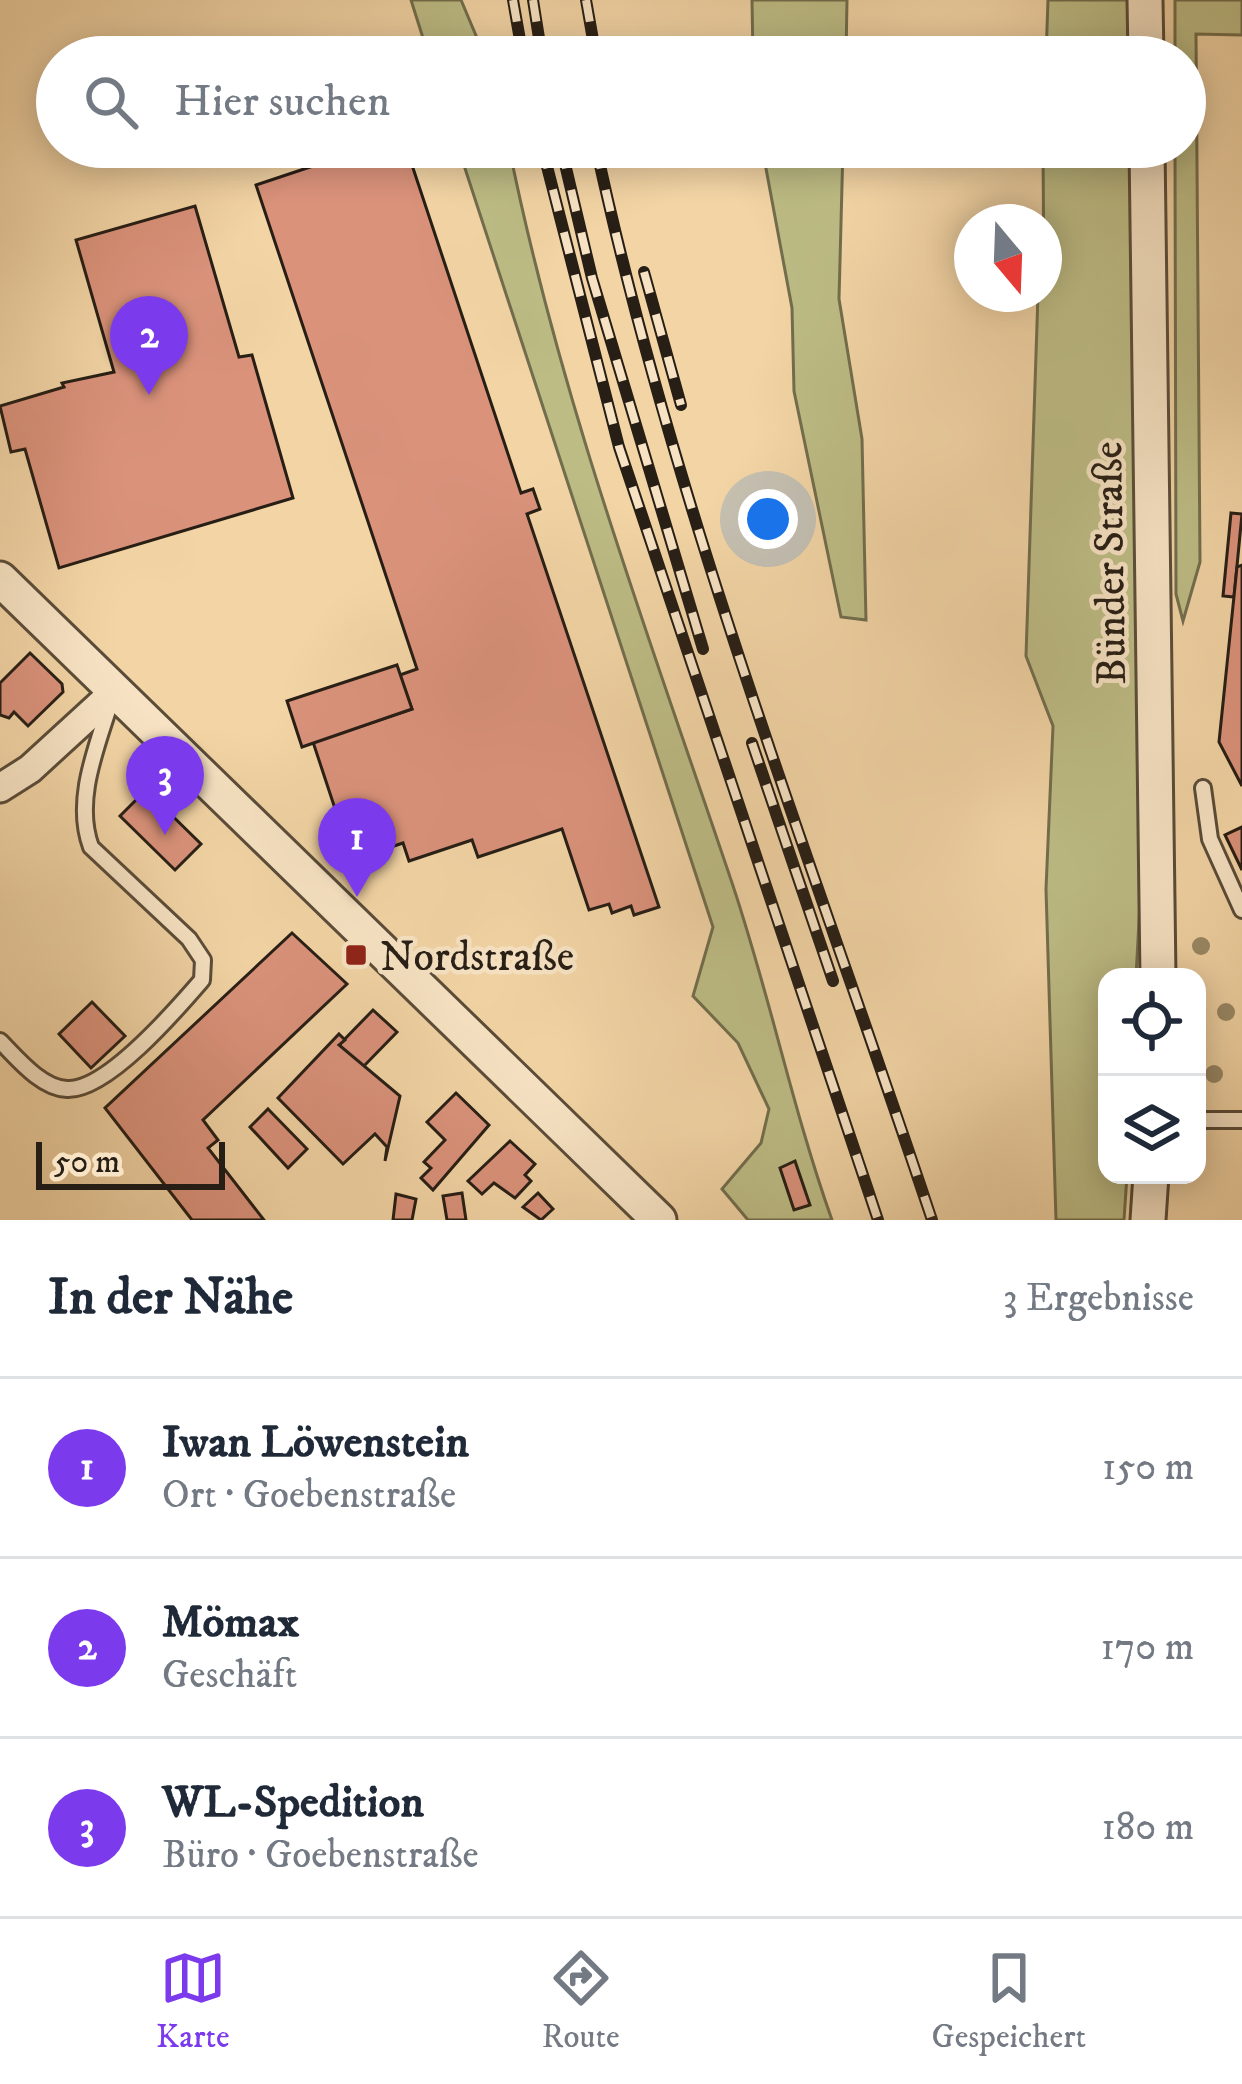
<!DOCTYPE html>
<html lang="de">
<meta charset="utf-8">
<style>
:root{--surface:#fff;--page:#f2f2f3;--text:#1f2937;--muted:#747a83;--line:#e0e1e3;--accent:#7c3aed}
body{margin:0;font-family:"IM FELL DW Pica",serif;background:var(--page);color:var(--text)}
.controls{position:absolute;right:36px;bottom:36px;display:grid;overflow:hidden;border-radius:24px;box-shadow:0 6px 30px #0003}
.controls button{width:108px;height:108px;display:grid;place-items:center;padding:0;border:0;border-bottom:3px solid var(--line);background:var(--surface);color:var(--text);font:60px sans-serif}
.compass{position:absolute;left:954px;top:204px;width:108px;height:108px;border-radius:50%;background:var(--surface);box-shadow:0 6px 30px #0003;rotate:161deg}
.scale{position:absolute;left:36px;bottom:30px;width:189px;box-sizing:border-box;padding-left:12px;border:6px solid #271e15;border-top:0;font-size:33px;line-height:42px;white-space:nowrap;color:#271e15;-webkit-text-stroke:9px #f7e3c4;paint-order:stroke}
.you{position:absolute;left:768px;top:519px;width:42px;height:42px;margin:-30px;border:9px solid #fff;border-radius:50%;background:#1a73e8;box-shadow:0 0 0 18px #1a73e833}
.badge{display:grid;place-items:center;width:78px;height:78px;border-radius:50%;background:var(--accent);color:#fff;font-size:39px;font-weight:700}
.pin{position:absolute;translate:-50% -99px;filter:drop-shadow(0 3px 6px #0008)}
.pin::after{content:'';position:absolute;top:63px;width:42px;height:36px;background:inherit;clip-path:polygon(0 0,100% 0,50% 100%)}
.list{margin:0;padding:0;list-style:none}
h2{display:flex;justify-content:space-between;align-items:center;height:156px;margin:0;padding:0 48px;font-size:51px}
h2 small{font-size:39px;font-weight:400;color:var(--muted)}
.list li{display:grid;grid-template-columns:78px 1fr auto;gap:36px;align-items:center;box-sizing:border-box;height:180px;padding:0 48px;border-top:3px solid var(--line)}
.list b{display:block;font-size:45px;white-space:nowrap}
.list p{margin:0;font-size:39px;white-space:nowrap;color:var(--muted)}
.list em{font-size:39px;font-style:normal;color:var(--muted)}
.icon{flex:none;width:66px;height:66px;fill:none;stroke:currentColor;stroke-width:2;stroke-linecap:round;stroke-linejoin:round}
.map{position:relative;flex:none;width:1242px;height:1220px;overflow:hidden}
.search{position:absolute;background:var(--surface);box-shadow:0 6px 30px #0003;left:36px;right:36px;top:36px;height:132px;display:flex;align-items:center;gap:30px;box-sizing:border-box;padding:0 42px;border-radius:66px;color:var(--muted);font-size:45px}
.sheet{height:696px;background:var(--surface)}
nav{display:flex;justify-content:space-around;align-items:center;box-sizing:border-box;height:168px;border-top:3px solid var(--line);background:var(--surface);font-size:33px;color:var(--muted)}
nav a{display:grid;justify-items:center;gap:6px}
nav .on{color:var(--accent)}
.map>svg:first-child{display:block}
</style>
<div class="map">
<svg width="1242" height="1220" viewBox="0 0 1242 1220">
<rect width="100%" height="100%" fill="#f2d4a5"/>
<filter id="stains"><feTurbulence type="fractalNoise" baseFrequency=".00167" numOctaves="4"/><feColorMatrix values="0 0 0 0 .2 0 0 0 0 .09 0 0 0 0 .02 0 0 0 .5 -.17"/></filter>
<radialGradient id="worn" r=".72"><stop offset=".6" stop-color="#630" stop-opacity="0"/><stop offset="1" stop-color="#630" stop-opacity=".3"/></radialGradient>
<g fill="#bdbc85" stroke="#726d4d" stroke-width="3">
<path d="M411,0H461L485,57H429Z"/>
<path d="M752,0H847L846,57H753Z"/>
<path d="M1048,0H1132L1133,57H1046Z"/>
<path d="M1175,0H1242V35L1196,34L1200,562L1183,621L1176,594L1175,147H1185V57H1175Z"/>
<path d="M458,147H509C559,396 647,631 728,871C768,986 791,1105 832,1220H748L722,1189L761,1143L769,1109L738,1043L693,996L713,927Z"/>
<path d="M762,147H843L839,299L862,439L866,620L841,617L794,391L792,308Z"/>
<path d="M1043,147H1135L1143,846L1136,977H1107V1175H1127L1124,1220H1056L1046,889L1053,726L1026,656L1038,294H1044Z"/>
</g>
<g fill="#da927b" stroke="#271e15" stroke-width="3">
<path d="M370,147H406L521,493L533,489L540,509L527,514L659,907L634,915L631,906L612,913L609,904L589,910L562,829L478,857L472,840L409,861L403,843L352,860L313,742L412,709L400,675L417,669L256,185Z"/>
<path d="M195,206L239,357L252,355L293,498L59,568L25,449L11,452L0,406L64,387L62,383L114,372L76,240Z"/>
<path d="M1231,513L1242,514L1234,597L1223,596Z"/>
<path d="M1242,565V786L1219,742L1237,567Z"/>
<path d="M30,653L62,684L63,692L28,726L14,712L9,718L0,715V683Z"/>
<path d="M397,665L412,709L302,747L287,701Z"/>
<path d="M146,790L201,844L175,870L120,816Z"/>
<path d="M1242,827V870L1225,835Z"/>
<path d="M292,933L347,984L203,1120L218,1140L208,1148L264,1220H192L105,1108Z"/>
<path d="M92,1002L125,1036L91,1068L59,1034Z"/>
<path d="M373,1010L397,1032L363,1067L339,1045Z"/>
<path d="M339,1034L345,1040L339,1045L400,1096L385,1161L387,1147L375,1134L343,1164L278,1098Z"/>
<path d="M456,1093L489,1125L433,1190L421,1178L431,1168L424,1162L445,1140L427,1122Z"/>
<path d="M268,1109L307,1149L288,1168L250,1127Z"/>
<path d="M510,1141L535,1164L525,1175L531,1181L515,1198L494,1183L482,1194L468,1181Z"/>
<path d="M795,1161L810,1205L794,1210L780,1168Z"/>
<path d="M462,1193L466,1220H447L443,1196Z"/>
<path d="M538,1193L553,1209L541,1220L523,1207Z"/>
<path d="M396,1194L416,1199L412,1220H393Z"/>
</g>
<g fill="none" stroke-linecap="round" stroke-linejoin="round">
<g stroke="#5a4c39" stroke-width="20">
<g id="service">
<path d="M1203,788L1210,839L1242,910"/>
<path d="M0,1041C17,1058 41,1088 67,1089C107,1091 177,1009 202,980L203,960L189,939L91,847C74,801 96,749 110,704"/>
<path d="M1197,1120H1242"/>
</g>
</g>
<g stroke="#5a4c39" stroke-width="33">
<path id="minor" d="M0,788L30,769L113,693"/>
</g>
<g stroke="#5a4c39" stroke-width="39">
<g id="tertiary">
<path d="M1145,0L1146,57"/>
<path d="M1147,147L1158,977"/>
<path d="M0,579L659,1220"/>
<path d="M1148,1220L1151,1175"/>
</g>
</g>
<use href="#service" stroke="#f7e3c4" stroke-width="14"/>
<use href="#minor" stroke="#f7e3c4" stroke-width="27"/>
<use href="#tertiary" stroke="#f7e3c4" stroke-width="33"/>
<g stroke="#271e15" stroke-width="12">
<g id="rail">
<path d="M513,0L523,57"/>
<path d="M533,0L542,57"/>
<path d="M586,0L596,57"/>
<path d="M542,147L619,447L878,1220"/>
<path d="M561,147L592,278L703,649"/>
<path d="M596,147C675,513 814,866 932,1220"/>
<path d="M644,272L681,405"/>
<path d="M752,743L833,981"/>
</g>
</g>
<use href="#rail" stroke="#f7e3c4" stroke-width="8" stroke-dasharray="22" stroke-linecap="butt"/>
</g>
<g fill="#9b8a68">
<circle cx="1201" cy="946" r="9"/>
<circle cx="1226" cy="1012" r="9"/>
<circle cx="1214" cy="1074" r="9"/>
</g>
<rect fill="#8f2418" stroke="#f7e3c4" stroke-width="4.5" x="344" y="943" width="24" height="24" rx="6"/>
<g text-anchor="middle" stroke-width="9" stroke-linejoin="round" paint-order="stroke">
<g font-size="42" fill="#271e15" stroke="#f7e3c4">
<text transform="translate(1108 563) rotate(-91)" y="15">Bünder Straße</text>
</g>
<g font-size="42" fill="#271e15" stroke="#f7e3c4" text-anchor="start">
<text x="380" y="970">Nordstraße</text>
</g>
</g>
<rect width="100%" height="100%" filter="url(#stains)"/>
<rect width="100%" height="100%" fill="url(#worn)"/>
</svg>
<div class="controls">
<button><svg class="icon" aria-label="locate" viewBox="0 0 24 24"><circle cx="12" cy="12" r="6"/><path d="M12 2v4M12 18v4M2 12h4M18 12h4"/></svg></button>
<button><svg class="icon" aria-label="layers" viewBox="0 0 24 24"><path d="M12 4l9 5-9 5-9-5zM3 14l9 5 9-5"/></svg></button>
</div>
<svg class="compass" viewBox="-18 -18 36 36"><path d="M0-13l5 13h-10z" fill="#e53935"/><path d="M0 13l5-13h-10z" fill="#747a83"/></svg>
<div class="scale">50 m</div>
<div class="you"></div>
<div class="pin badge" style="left:357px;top:897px">1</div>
<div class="pin badge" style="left:149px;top:395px">2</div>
<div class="pin badge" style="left:165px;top:835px">3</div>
<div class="search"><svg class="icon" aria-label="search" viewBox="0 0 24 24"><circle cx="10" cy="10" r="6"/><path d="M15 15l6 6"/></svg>Hier suchen</div>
</div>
<section class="sheet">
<h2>In der Nähe<small>3 Ergebnisse</small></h2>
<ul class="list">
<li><span class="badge">1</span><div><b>Iwan Löwenstein</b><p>Ort · Goebenstraße</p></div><em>150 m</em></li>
<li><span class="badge">2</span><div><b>Mömax</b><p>Geschäft</p></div><em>170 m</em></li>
<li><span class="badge">3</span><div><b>WL-Spedition</b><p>Büro · Goebenstraße</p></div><em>180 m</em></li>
</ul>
</section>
<nav>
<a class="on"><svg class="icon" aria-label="map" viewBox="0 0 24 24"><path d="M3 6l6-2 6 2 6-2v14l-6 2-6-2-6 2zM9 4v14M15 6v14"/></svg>Karte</a>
<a><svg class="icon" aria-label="directions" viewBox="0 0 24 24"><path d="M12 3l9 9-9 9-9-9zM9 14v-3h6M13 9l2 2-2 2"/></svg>Route</a>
<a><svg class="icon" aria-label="saved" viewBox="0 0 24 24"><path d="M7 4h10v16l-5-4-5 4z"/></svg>Gespeichert</a>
</nav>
